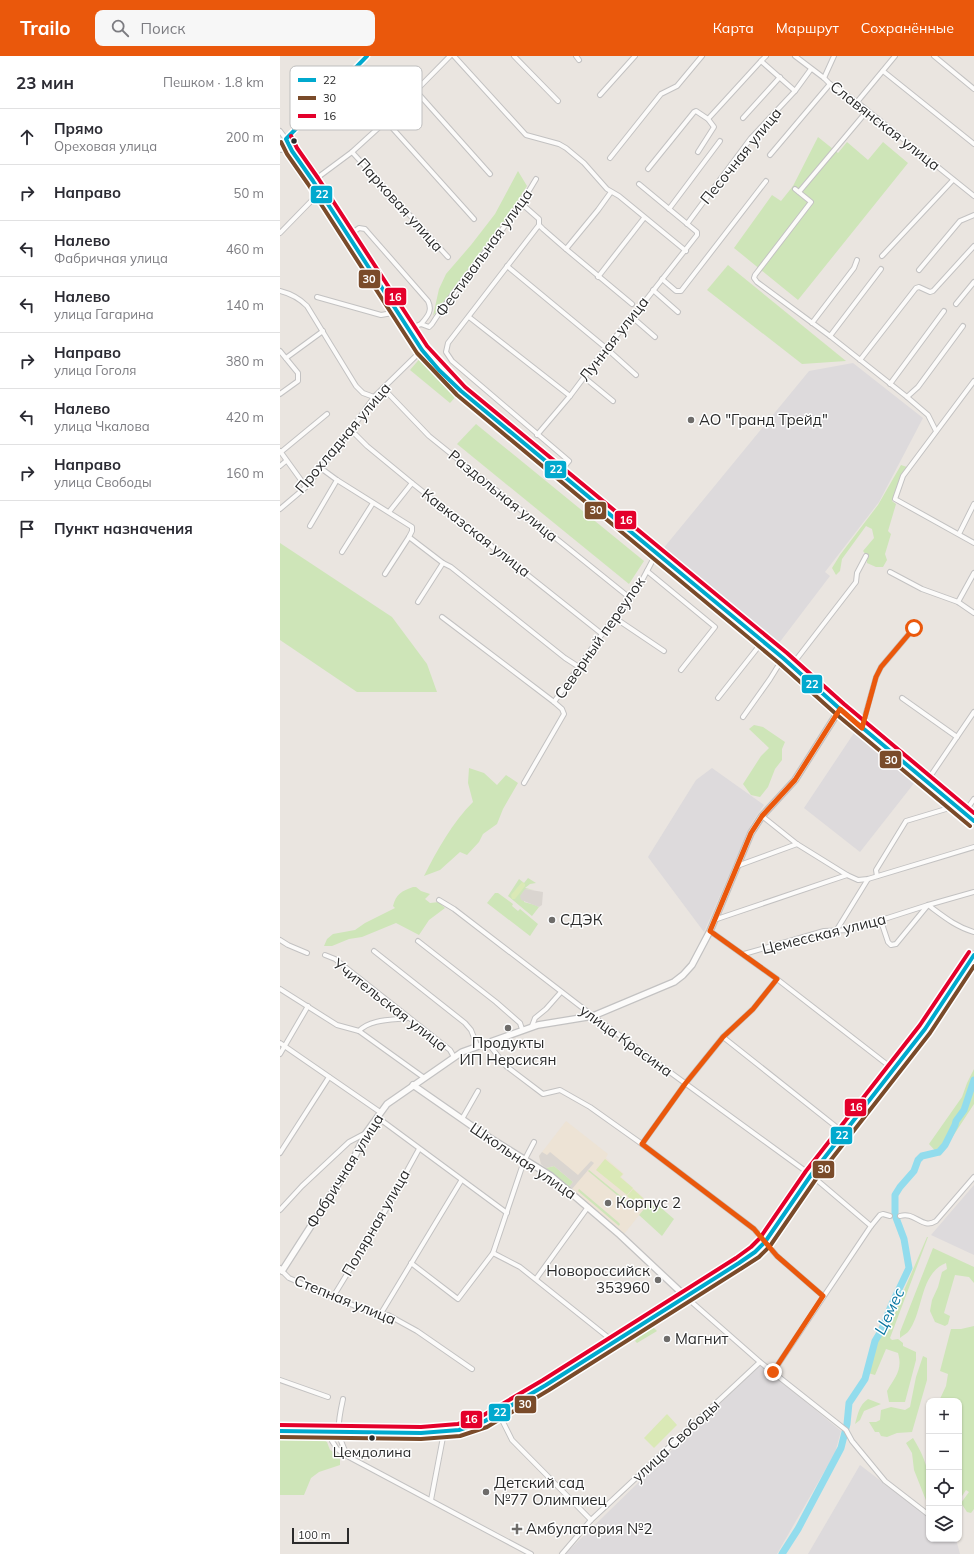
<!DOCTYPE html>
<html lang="ru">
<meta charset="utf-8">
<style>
:root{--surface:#fff;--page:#f7f7f7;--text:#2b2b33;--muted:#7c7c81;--line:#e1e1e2;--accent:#ea580c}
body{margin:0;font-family:Mulish,sans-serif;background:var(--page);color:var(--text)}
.controls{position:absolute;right:12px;bottom:12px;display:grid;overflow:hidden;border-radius:8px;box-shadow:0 1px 3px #0004}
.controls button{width:36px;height:36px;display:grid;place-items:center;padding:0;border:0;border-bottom:1px solid var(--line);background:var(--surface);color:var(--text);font:20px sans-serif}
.scale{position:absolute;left:12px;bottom:10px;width:57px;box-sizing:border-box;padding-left:4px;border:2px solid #2b2b2b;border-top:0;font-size:11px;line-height:14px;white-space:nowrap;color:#2b2b2b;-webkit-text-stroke:3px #fff;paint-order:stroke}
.stop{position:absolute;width:12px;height:12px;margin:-9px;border:3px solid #ea580c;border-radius:50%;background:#fff}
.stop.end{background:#ea580c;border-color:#fff;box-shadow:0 1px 4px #0008}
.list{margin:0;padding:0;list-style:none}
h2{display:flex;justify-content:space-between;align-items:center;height:52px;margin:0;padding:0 16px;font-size:17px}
h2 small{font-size:13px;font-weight:400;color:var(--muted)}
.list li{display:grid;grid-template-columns:26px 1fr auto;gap:12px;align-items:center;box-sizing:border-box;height:56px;padding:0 16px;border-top:1px solid var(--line)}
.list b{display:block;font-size:15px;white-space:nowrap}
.list p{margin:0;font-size:13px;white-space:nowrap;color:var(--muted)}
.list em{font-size:13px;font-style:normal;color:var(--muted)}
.icon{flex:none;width:22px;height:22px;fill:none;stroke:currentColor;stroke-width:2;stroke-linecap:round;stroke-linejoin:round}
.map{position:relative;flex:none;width:694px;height:1498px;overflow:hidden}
header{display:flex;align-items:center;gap:24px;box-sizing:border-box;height:56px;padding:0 20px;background:var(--accent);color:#fff}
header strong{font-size:19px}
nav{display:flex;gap:22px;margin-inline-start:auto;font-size:14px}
.search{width:280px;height:36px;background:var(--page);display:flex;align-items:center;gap:10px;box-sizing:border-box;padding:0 14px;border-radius:8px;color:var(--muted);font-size:15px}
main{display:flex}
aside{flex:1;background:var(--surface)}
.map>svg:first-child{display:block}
</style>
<header>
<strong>Trailo</strong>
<div class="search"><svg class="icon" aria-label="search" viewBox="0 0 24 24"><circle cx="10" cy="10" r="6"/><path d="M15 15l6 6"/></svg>Поиск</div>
<nav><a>Карта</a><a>Маршрут</a><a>Сохранённые</a></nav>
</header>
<main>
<aside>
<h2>23 мин<small>Пешком · 1.8 km</small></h2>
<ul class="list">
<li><svg class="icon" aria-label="ahead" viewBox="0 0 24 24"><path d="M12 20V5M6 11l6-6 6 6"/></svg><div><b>Прямо</b><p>Ореховая улица</p></div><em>200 m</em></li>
<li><svg class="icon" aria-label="right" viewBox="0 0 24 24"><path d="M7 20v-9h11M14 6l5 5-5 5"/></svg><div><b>Направо</b></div><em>50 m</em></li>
<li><svg class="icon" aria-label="left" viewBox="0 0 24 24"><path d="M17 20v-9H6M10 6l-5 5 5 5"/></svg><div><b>Налево</b><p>Фабричная улица</p></div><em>460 m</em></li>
<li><svg class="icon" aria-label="left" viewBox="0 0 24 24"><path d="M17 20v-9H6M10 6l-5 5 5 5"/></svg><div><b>Налево</b><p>улица Гагарина</p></div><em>140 m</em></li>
<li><svg class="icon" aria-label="right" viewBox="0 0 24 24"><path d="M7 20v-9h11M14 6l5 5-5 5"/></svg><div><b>Направо</b><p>улица Гоголя</p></div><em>380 m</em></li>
<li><svg class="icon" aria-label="left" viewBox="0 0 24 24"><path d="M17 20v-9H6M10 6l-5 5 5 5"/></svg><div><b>Налево</b><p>улица Чкалова</p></div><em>420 m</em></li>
<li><svg class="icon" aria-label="right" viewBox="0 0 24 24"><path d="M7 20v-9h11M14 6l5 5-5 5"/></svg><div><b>Направо</b><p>улица Свободы</p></div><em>160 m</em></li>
<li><svg class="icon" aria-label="arrive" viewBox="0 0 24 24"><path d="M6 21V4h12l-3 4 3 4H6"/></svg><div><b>Пункт назначения</b></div></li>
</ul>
</aside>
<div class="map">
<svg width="694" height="1498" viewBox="0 0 694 1498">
<rect width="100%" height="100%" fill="#eae5e0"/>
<g fill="#dddadc">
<path d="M573,307L643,362L599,446L545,516L550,520L496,591L382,494L529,315Z"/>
<path d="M574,677L635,726L580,796L524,752Z"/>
<path d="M432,712L484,749L471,768L424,876L368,801L416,724Z"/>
<path d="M694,1129V1199L651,1179Z"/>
<path d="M480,1308L561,1375L555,1397L497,1498H285Z"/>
<path d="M580,1409L649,1462V1483H676L680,1498H528Z"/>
</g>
<path fill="#ede3d5" d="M286,1065L328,1098L326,1102L344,1118L341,1121L369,1147L344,1178L261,1108L259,1100Z"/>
<g fill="#cee5b8">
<path d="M538,81L558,97L567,86L588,104L603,86L628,107L518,244L454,192L492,139L501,145L513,130Z"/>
<path d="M238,115L247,130L227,161L153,260L159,233L166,218L191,189L215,158Z"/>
<path d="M448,209L566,305L522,308L427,234Z"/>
<path d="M142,300L179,337L170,347L130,314Z"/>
<path d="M196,368L364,505L349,528L177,388Z"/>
<path d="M621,409L627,411L621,423L612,445L616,448L608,475L611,478L605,498L607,504L603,511H596L587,507V500L583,495L594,482L592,473L586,470L562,503L560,515L556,519L552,512L560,499L598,449Z"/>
<path d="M0,487L112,561L147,608L157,636H77L0,584Z"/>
<path d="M474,669L483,671L505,686L502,693V704L495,713L488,731L480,741L471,739L463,728L481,700L489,692L469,673Z"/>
<path d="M189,712L204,717L217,729L226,719L238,727L223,753L217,768L203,778L199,786L187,799L180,796L160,814L144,820C157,794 173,766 193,746L188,727Z"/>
<path d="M248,822L256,827L250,828L245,832L254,834L245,833L244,846L255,849L259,851L252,860L228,840L239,823L244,827Z"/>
<path d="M133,831H136L141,835L150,838L145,843L150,847L159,846L165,852L149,864L139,879L116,867L82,881L69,883L52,890H44L47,883L53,878L75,874L85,867L115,852L113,850C116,838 122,835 133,831Z"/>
<path d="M215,837H218L233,848L232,850L238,855L240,853L258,868L250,880L207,847Z"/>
<path d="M694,1013V1048L660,1100L649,1088L682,1041L687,1027Z"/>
<path d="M274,1110L293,1126L289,1131L266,1112Z"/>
<path d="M309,1114L354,1151L353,1153L349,1149L308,1115Z"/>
<path d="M299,1133L338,1166L340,1168L339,1170L298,1135Z"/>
<path d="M372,1144L394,1163L382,1180L359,1159Z"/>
<path d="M647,1181H648L610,1282L612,1284L618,1283L623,1287V1290L636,1296V1304L625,1346H609L607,1335C615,1321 623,1314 618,1297L606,1293L595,1319L588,1317L597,1286L612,1262Z"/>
<path d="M653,1192L694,1211V1227L689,1221L675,1219L664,1257L670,1260L668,1268L665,1270L655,1266L650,1255L652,1244L658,1231L662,1216L667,1213L666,1207C639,1218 644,1256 628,1276C626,1278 622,1280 620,1282V1276Z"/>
<path d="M694,1270V1453L691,1457L687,1456L681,1447L689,1436L686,1434L682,1440L680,1392L679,1391V1345H659L666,1330L668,1318L660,1315L671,1273H681Z"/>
<path d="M373,1271L377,1275L357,1287L355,1285L361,1278Z"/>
<path d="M643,1300L647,1302V1324L632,1376L617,1377L607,1381L601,1380L599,1376H595L589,1366H596L600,1364L601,1354L611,1351L625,1354L630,1351L636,1321Z"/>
<path d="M588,1343L601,1348L584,1355L580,1364L575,1368C578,1358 579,1349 588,1343Z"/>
<path d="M0,1381L41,1382L47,1386L50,1394L60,1399V1409L39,1416L31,1422L24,1439H0Z"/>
<path d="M633,1382C650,1410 649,1420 649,1452L634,1414L632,1397L626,1387Z"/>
</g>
<g fill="#dae9b6">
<path d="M242,826L245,828V830L235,843H232L231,839Z"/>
<path d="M325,1103L343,1118L340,1121L353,1132L347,1139L316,1114Z"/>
<path d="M353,1133L363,1142L357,1148L347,1140Z"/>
<path d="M387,1358L397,1369L374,1392L364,1382Z"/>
</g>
<g fill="#dad5d0">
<path d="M245,833L263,836L262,849L259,851L241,844L240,840Z"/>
<path d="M262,1096L267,1099L270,1096L298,1119L311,1105L314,1107L292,1133L289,1131L293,1126L274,1110L266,1112L261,1108L259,1100Z"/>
</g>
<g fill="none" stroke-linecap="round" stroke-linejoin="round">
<path stroke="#92dced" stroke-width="7" d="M502,1498L518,1473L561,1392L567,1368L569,1347L585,1323L595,1285L601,1275L611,1250L629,1212L624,1183L615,1159V1139L620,1131L634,1115L638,1104L642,1100L659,1096L665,1089L675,1069L676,1065L684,1054L694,1024"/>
<g stroke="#c3c2c2" stroke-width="6">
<g id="street">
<path d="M174,0L246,79L279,88L286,92L304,107L327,133L339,140L406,195"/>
<path d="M234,0L278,45"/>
<path d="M296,0L299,4"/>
<path d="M486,0L481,5L515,35"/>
<path d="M515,0L544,22L550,28L577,46L694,140"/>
<path d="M654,0L694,33"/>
<path d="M603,15L694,88"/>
<path d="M544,22L554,0"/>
<path d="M136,35L210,118"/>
<path d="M320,39L355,0"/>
<path d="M577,46L615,0"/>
<path d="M463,62L500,21"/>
<path d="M428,63L481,5"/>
<path d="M106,65L194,163"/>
<path d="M0,75L6,83L12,95"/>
<path d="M0,90L87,0"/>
<path d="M72,96L168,201"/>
<path d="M490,99L550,28"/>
<path d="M330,102L381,38L397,30L422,0"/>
<path d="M368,113L414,56L416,55L428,63L434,71L418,96"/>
<path d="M33,125L72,96L106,65L170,0"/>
<path d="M515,133L531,146L475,219L474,222L477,226L550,280L627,341L648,359L656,375"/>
<path d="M519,136L587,55"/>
<path d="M242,148L259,163V169L263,173L286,193L352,248"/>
<path d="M389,153L440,85"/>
<path d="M407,168L471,82L515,35L531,13"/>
<path d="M259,169L168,287L166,296L172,305L289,405L279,417"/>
<path d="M0,177L40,136"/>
<path d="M68,180L79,172L85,173L148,245C153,255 147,261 141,268"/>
<path d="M286,193L318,154L331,136"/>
<path d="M602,200L673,124"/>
<path d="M227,210L326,292L356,319"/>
<path d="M639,214L680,165L694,159"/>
<path d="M318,221L364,162"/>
<path d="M382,223L396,235H401L486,125"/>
<path d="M373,234L398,256"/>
<path d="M0,235C12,238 19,242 27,250L76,330L83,337L94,341"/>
<path d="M37,241L101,259L118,256"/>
<path d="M676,248L694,226"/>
<path d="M189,261L290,340"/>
<path d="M352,261L375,281"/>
<path d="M532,267L574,212L577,204"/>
<path d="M129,273L141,268L149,271L152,268C184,218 226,175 256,123"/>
<path d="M550,280L601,213"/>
<path d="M0,295L18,317V325L0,338"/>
<path d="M6,302L43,275"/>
<path d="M580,304L636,232L639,231L650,236L653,235L694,190"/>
<path d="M305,322L333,345"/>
<path d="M694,325L623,420L615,443L694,487"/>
<path d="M610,328L664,255"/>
<path d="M103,332L149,380L350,542"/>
<path d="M627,341L638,331L683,270"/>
<path d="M71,374L87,390L132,427L322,578"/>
<path d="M257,379L290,340L326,292L358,254L417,179V176L359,128"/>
<path d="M0,395L26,431"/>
<path d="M1,396L47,358"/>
<path d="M0,410L6,405"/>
<path d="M42,413L57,424L132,471V475L129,481L105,518"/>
<path d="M0,453L26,431L71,374L94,341L142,294"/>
<path d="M109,456L132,427"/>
<path d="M30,470L57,424"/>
<path d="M679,478L694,448"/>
<path d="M129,481L163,507L171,511L285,602L299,611"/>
<path d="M62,496L93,447"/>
<path d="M367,515L435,571L401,614"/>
<path d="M610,516L642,533L678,546L694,557"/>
<path d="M138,546L163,507"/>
<path d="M678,546L694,517"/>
<path d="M162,561L274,646"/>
<path d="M335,562L384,595"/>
<path d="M512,609L576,526L577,517L586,500"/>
<path d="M438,642L483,585"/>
<path d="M622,642L677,681"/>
<path d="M463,661L490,623L503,602"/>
<path d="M582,671L596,621L601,611L634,572"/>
<path d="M647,725L694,656"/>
<path d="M244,727L284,658L282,653L274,646L322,578L359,530L376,498"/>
<path d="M684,757L694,743"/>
<path d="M482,760L517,788L567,819"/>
<path d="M457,810L517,788"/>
<path d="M597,820L596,814L626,765L676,750"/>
<path d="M159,844L174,853L313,960L531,1119L591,1170"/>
<path d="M434,864L567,819L578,824L588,823L694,791"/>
<path d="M601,865L608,886L611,889L616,888L648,849C663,860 676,871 694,876"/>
<path d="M430,875L497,923L613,1013"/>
<path d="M556,875L588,823"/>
<path d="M0,884L8,889L27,897"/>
<path d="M138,885L216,946L240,967L242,973"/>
<path d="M94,895L185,967L191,974L197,989"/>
<path d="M464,898L544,875L570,874L648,849L694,836"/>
<path d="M45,899L55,903L170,994L174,1001"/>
<path d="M0,933L57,969L79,975L143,1021"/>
<path d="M252,970L255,962L266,953L281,936"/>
<path d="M79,975C90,963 112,964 128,962"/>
<path d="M443,981L564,1077"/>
<path d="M207,986L226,1010L263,1038L280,1034L310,1051L362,1088L474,1173L497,1200L543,1240"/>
<path d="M0,987L100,1056"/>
<path d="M0,998L28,950"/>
<path d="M97,1061L227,1157"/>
<path d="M182,1063L198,1035"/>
<path d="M362,1088L405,1028L443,981L473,953L497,923"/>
<path d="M0,1097L49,1021"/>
<path d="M0,1154L22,1130L69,1086L86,1077"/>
<path d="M620,1160C635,1155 642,1174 656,1165L694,1121"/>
<path d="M213,1197L240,1211L334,1286"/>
<path d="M131,1207L178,1243L213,1197L244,1105L254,1086"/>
<path d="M2,1215L9,1222L53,1241L95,1258L108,1259L137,1275L192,1313"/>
<path d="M256,1223L308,1151"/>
<path d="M53,1241L100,1164L139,1093"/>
<path d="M406,1241L480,1306L566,1374L572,1385L605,1425L649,1459"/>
<path d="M100,1259L181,1125"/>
<path d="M493,1316L591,1170L600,1159L603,1158L610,1160"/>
<path d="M0,1324L48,1341"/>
<path d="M63,1343C58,1366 55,1378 68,1400"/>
<path d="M219,1358L232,1384L311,1464"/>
<path d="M57,1376L52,1385L57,1393L69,1401L251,1498"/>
<path d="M151,1444L164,1376"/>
<path d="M282,1498L311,1464L480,1306"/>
</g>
</g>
<g stroke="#c3c2c2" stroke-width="8">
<g id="secondary">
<path d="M0,93H8L12,95L33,125L142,294L181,335L376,498L503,602L560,653L647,725L694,765"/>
<path d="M133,1029L202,1077L271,1120L340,1179L406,1241"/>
<path d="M0,1213L2,1215L72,1106L86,1077L107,1048L182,996L258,969L313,960L394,926L403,919L412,909L430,875L471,777L482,760L515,724L560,653"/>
</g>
</g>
<g stroke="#c5c3c1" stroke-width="9">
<path id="highway" d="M0,1375L141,1377L179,1374L205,1365L266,1329L459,1207L475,1196L485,1186L531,1119L645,973L694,899"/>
</g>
<use href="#street" stroke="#fcfbfa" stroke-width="4"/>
<use href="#secondary" stroke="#fcfbfa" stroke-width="5.5"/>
<use href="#highway" stroke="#e9dcd3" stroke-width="7"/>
<g stroke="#fff" stroke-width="7">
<g id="bus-1">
<path d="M87,0L6,83L12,95L33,125L142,294L159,314L181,335L503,602L560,653L694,765"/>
<path d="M0,1375L141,1377L179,1374L205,1365L266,1329L459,1207L475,1196L485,1186L531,1119L645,973L694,899"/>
</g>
</g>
<g stroke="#fff" stroke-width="7">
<g id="bus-2">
<path d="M1,86L7,98L28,128L137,297L177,339L499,607L556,658L690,770"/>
<path d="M0,1381L141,1383L180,1380L207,1371L269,1334L462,1212L479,1201L490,1190L536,1123L650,977L694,910"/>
</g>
</g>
<g stroke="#fff" stroke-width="7">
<g id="bus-3">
<path d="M11,80L17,92L38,122L147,290L185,331L507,597L564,648L694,757"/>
<path d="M0,1369L141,1371L178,1368L202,1360L263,1324L456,1202L471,1191L480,1182L526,1115L640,969L689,896"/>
</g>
</g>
<use href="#bus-1" stroke="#00a9ce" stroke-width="4"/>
<use href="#bus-2" stroke="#7a4b2a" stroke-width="4"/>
<use href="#bus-3" stroke="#e4002b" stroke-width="4"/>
</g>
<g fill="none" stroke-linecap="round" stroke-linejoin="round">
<path stroke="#ea580c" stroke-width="5" d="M493,1316L543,1240L497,1200L474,1173L362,1088L405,1028L443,981L473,953L497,923L430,875L471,777L482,760L515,724L560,653L582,672L596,621L601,611L634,572"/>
</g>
<g fill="#2b2b2b" stroke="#fff" stroke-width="1.5">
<circle cx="14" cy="85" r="3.5"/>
<circle cx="92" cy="1382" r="3.5"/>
</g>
<g fill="#6e6c6a" stroke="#fff" stroke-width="1.5">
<circle cx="411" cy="364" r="4"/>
<circle cx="272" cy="864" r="4"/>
<circle cx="228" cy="972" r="4"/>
<circle cx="328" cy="1147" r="4"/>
<circle cx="378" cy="1224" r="4"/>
<circle cx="387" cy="1283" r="4"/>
<circle cx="206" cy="1436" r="4"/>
<path d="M235 1467h4v4h4v4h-4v4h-4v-4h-4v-4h4z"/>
</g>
<g text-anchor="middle" stroke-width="3" stroke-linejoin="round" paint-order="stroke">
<g font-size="14" fill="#2b2b2b" stroke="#fff">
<text x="92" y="1401">Цемдолина</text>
</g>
<g font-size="15" fill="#2b2b2b" stroke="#fff">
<text transform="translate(605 70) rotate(38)" y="5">Славянская улица</text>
<text transform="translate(461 100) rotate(-51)" y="5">Песочная улица</text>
<text transform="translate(120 149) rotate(48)" y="5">Парковая улица</text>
<text transform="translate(204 197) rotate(-54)" y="5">Фестивальная улица</text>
<text transform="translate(334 283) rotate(-52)" y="5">Лунная улица</text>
<text transform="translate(63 382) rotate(-50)" y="5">Прохладная улица</text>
<text transform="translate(223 440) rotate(39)" y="5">Раздольная улица</text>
<text transform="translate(196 477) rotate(38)" y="5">Кавказская улица</text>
<text transform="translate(320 582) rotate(-55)" y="5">Северный переулок</text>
<text transform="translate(544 878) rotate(-14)" y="5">Цемесская улица</text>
<text transform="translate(110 949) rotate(38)" y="5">Учительская улица</text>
<text transform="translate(346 985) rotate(36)" y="5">улица Красина</text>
<text transform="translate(243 1105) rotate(34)" y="5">Школьная улица</text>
<text transform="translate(65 1115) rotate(-58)" y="5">Фабричная улица</text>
<text transform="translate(96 1167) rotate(-60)" y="5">Полярная улица</text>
<text transform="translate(65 1244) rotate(22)" y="5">Степная улица</text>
<text transform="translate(396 1385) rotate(-43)" y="5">улица Свободы</text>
</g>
<g font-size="15" fill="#2b2b2b" stroke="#fff" text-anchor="start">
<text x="419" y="369">АО "Гранд Трейд"</text>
<text x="280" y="869">СДЭК</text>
<text x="228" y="992" text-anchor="middle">Продукты<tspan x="228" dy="17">ИП Нерсисян</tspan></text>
<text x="336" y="1152">Корпус 2</text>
<text x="370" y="1220" text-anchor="end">Новороссийск<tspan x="370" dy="17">353960</tspan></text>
<text x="395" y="1288">Магнит</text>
<text x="214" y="1432">Детский сад<tspan x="214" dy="17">№77 Олимпиец</tspan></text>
<text x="246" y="1478">Амбулатория №2</text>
</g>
<g font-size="16" font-style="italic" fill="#0977a1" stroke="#fff">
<text transform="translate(609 1255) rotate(-65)" y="6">Цемес</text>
</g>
</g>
<rect x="10" y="10" width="132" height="64" rx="6" fill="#fff" stroke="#bfbfbf" stroke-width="1"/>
<rect x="18" y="22" width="18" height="4" fill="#00a9ce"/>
<rect x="18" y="40" width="18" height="4" fill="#7a4b2a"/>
<rect x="18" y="58" width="18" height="4" fill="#e4002b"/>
<g font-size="11" fill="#2b2b2b">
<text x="43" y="28">22</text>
<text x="43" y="46">30</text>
<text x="43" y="64">16</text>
</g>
<g stroke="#fff" stroke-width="1.5">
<rect x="30" y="129" width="23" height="19" rx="4" fill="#00a9ce"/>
<rect x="78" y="213" width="23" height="20" rx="4" fill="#7a4b2a"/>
<rect x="104" y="231" width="23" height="19" rx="4" fill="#e4002b"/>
<rect x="264" y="404" width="23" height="19" rx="4" fill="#00a9ce"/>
<rect x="304" y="445" width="23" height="19" rx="4" fill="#7a4b2a"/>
<rect x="334" y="454" width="23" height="20" rx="4" fill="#e4002b"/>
<rect x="521" y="618" width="22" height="20" rx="4" fill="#00a9ce"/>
<rect x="599" y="694" width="23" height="19" rx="4" fill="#7a4b2a"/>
<rect x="564" y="1042" width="23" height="19" rx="4" fill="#e4002b"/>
<rect x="550" y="1070" width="23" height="19" rx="4" fill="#00a9ce"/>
<rect x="532" y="1104" width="23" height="19" rx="4" fill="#7a4b2a"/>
<rect x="234" y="1339" width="23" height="19" rx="4" fill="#7a4b2a"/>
<rect x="208" y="1347" width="23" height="19" rx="4" fill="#00a9ce"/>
<rect x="180" y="1354" width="23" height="19" rx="4" fill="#e4002b"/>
</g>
<g font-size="11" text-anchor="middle" font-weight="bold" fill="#fff">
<text x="42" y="142">22</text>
<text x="89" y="227">30</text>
<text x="115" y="245">16</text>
<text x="276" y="417">22</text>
<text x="316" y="458">30</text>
<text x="346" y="468">16</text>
<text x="532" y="632">22</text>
<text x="611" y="708">30</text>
<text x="576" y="1055">16</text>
<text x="562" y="1083">22</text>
<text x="544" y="1117">30</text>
<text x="245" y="1352">30</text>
<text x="220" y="1360">22</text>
<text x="191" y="1367">16</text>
</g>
</svg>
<div class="controls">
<button>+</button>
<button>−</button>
<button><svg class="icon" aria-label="locate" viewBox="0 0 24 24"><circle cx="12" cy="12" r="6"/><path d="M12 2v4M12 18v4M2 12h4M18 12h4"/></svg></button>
<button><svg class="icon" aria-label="layers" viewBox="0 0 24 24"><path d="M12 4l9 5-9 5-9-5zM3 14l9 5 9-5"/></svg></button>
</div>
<div class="scale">100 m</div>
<div class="stop" style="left:634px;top:572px"></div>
<div class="stop end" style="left:493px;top:1316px"></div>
</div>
</main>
